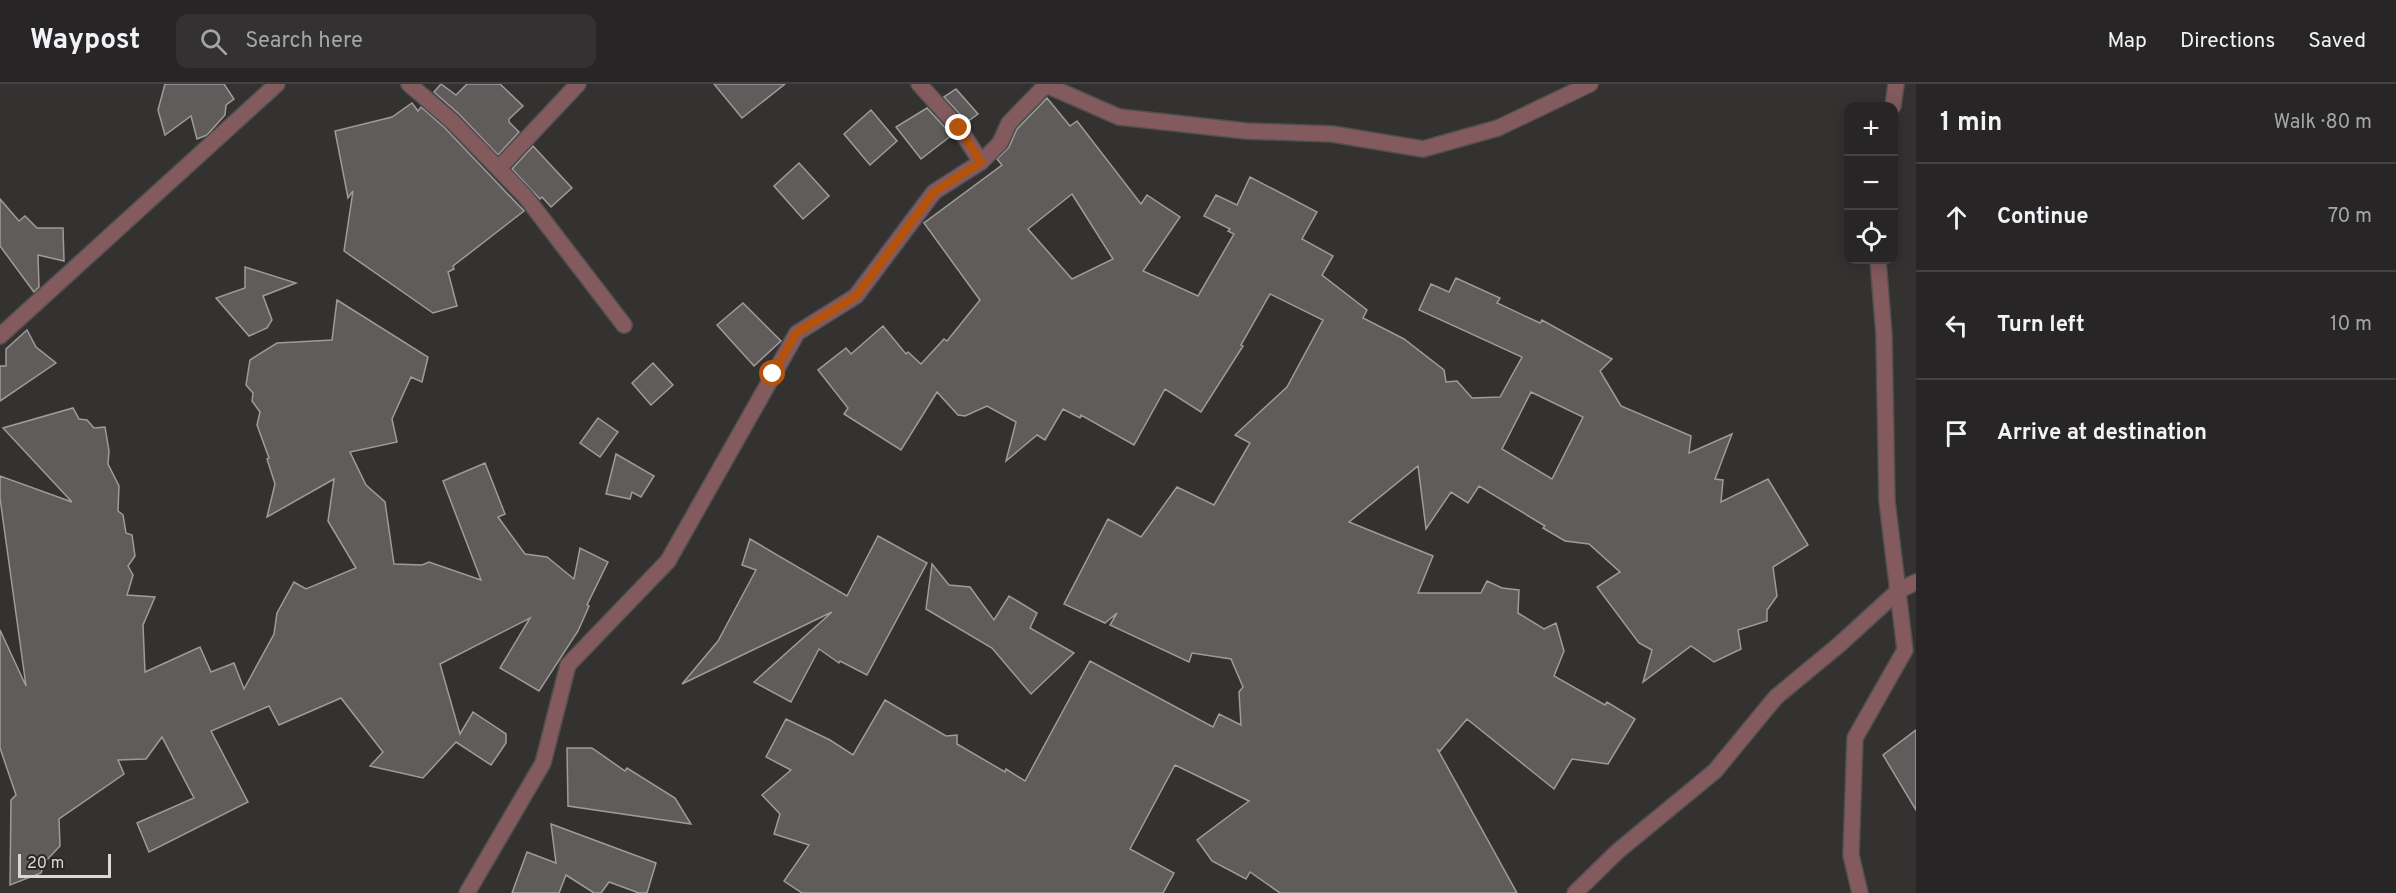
<!DOCTYPE html>
<meta charset="utf-8">
<style>
:root{--surface:#272525;--page:#333132;--text:#f1f3f6;--muted:#a4a5a7;--line:#434242}
body{margin:0;font-family:Overpass,sans-serif;background:var(--page);color:var(--text)}
.controls{position:absolute;right:18px;top:18px;display:grid;overflow:hidden;border-radius:12px;box-shadow:0 3px 15px #0003}
.controls button{width:54px;height:54px;display:grid;place-items:center;padding:0;border:0;border-bottom:2px solid var(--line);background:var(--surface);color:var(--text);font:30px sans-serif}
.scale{position:absolute;left:18px;bottom:15px;width:93px;box-sizing:border-box;padding-left:6px;border:3px solid #dbd8d8;border-top:0;font-size:16px;line-height:21px;white-space:nowrap;color:#dbd8d8;-webkit-text-stroke:4px #2a2727;paint-order:stroke}
.stop{position:absolute;width:18px;height:18px;margin:-14px;border:4px solid #b45309;border-radius:50%;background:#fff}
.stop.end{background:#b45309;border-color:#fff;box-shadow:0 2px 6px #0008}
.list{margin:0;padding:0;list-style:none}
h2{display:flex;justify-content:space-between;align-items:center;height:78px;margin:0;padding:0 24px;font-size:26px}
h2 small{font-size:20px;font-weight:400;color:var(--muted)}
.list li{display:grid;grid-template-columns:39px 1fr auto;gap:18px;align-items:center;box-sizing:border-box;height:108px;padding:0 24px;border-top:2px solid var(--line)}
.list b{display:block;font-size:22px;white-space:nowrap}
.list em{font-size:20px;font-style:normal;color:var(--muted)}
.icon{flex:none;width:33px;height:33px;fill:none;stroke:currentColor;stroke-width:2;stroke-linecap:round;stroke-linejoin:round}
.map{position:relative;flex:none;width:1916px;height:809px;overflow:hidden}
header{display:flex;align-items:center;gap:36px;box-sizing:border-box;height:84px;padding:0 30px;background:var(--surface);border-bottom:2px solid var(--line)}
header strong{font-size:28px}
nav{display:flex;gap:33px;margin-inline-start:auto;font-size:21px}
.search{width:420px;height:54px;background:var(--page);display:flex;align-items:center;gap:15px;box-sizing:border-box;padding:0 21px;border-radius:12px;color:var(--muted);font-size:22px}
main{display:flex}
aside{flex:1;background:var(--surface)}
.map>svg:first-child{display:block}
</style>
<header>
<strong>Waypost</strong>
<div class="search"><svg class="icon" aria-label="search" viewBox="0 0 24 24"><circle cx="10" cy="10" r="6"/><path d="M15 15l6 6"/></svg>Search here</div>
<nav><a>Map</a><a>Directions</a><a>Saved</a></nav>
</header>
<main>
<div class="map">
<svg width="1916" height="809" viewBox="0 0 1916 809">
<rect width="100%" height="100%" fill="#343131"/>
<g fill="#605c5c" stroke="#a09b9b" stroke-width="1.5" fill-rule="evenodd">
<path d="M165,0H224L234,15L226,21L225,31L207,51L197,55L191,32L165,51L158,26Z"/>
<path d="M441,0L456,11L467,0H500L523,22L509,35V38L519,48L498,71L459,30L434,8Z"/>
<path d="M714,0H785L742,34Z"/>
<path d="M956,5L978,30L967,38L944,13Z"/>
<path d="M1047,14L1070,42L1077,37L1141,120L1147,111L1180,133L1143,187L1198,212L1234,150L1228,147L1230,145L1204,132L1216,111L1237,121L1250,93L1317,128L1302,155L1333,172L1322,191L1367,226L1363,234L1404,255L1444,286L1446,298L1457,297L1472,314L1500,313L1522,273L1419,226L1431,200L1449,208L1456,194L1500,214L1497,219L1540,239L1542,236L1612,275L1600,287L1621,322L1691,352L1689,369L1732,350L1715,395L1723,396L1721,418L1768,395L1808,461L1773,483L1777,512L1767,526V537L1738,546L1741,565L1714,578L1691,562L1643,598L1652,566L1639,559L1597,503L1620,488L1589,460L1565,457L1543,444L1545,442L1479,402L1468,419L1451,408L1426,445L1418,382L1349,438L1433,472L1418,509H1481L1487,497L1502,504L1519,506L1518,529L1544,545L1556,539L1564,567L1554,592L1605,621L1607,618L1635,635L1608,680L1572,675L1554,705L1467,635L1440,667L1438,666L1517,809H1280L1250,788L1246,795L1212,777L1197,756L1249,717L1175,681L1130,765L1174,789L1163,809H802L784,797L809,761L774,750L780,730L762,711L791,686L766,673L786,635L830,656L853,671L885,616L946,652L957,651V660L1005,688L1006,685L1025,697L1090,577L1213,643L1219,630L1241,641L1239,608L1243,603L1231,575L1192,569L1189,578L1110,541L1117,529L1105,539L1064,520L1108,435L1141,453L1177,403L1214,421L1250,359L1235,351L1287,303L1323,236L1270,210L1241,261L1243,262L1201,328L1165,305L1134,361L1081,331L1080,334L1063,325L1045,356L1037,351L1006,377L1016,338L987,322L965,332L958,331L937,308L901,366L844,330L848,324L818,286L846,264L851,270L883,242L906,270L908,268L921,280L944,255L947,257L980,216L924,139L1002,81L997,75L1009,63L1017,45ZM1072,110L1113,175L1072,195L1028,145ZM1531,308L1583,333L1552,395L1502,365Z"/>
<path d="M412,19L418,27L421,23L445,44L524,127L453,182L454,185L448,188L457,222L433,229L344,167L353,107L348,114L335,47L392,33Z"/>
<path d="M927,24L952,51L921,75L896,43Z"/>
<path d="M871,26L897,57L870,81L844,50Z"/>
<path d="M533,62L572,104L551,123L542,113L540,115L512,85Z"/>
<path d="M799,79L829,112L803,135L774,102Z"/>
<path d="M0,115L19,137L25,132L37,144H63L64,177L38,171L39,203L34,208L0,162Z"/>
<path d="M245,183L296,199L263,212L272,236L267,244L249,252L216,214L245,204Z"/>
<path d="M337,216L428,273L422,298L411,293L392,335L397,358L350,368L366,401L385,418L394,480L422,481L429,478L481,496L443,397L485,379L505,430L498,433L525,470L547,473L574,495L580,464L608,478L587,521L589,522L578,547L539,607L500,584L530,534L440,580L460,650L473,628L506,650V659L491,681L456,658L423,694L370,682L383,668L341,614L279,641L269,622L211,647L248,718L149,768L137,739L194,714L162,653L146,675L118,676L124,690L59,735L60,762L45,778L41,789L10,801L11,716L16,711L0,664V546L26,602L0,414V392L72,418L3,344L73,324L79,335L87,336L94,344L105,343L109,367L108,380L119,402L118,427L123,431L126,449L132,451L135,472L128,482L133,491L127,511L155,513L143,541L145,588L200,563L211,588L234,579L244,605L274,550L277,529L294,498L306,505L356,484L328,437L334,395L267,433L275,400L267,375L269,374L257,341L260,328L252,317L253,309L246,301L250,276L277,259L332,256Z"/>
<path d="M743,219L781,257L754,282L717,241Z"/>
<path d="M27,246L36,263L56,279L0,317V282H6V265Z"/>
<path d="M653,279L673,301L651,321L632,299Z"/>
<path d="M598,334L618,348L600,373L580,359Z"/>
<path d="M616,370L654,392L641,413L632,408L630,415L606,410Z"/>
<path d="M878,452L927,479L867,591L840,577L839,579L819,565L791,618L754,598L832,528L682,600L718,557L756,486L742,481L750,455L847,512Z"/>
<path d="M932,480L949,501L970,503L994,536L1009,512L1037,529L1030,544L1074,569L1031,610L992,564L926,525Z"/>
<path d="M1916,646V726L1883,671Z"/>
<path d="M567,664H592L625,687L627,684L675,714L691,740L568,722Z"/>
<path d="M551,740L656,779L647,809H639L609,798L601,809H594L566,791L559,809H512L527,768L556,779Z"/>
</g>
<g fill="none" stroke-linecap="round" stroke-linejoin="round">
<g stroke="#524f4f" stroke-width="18">
<g id="street">
<path d="M409,0L452,37L525,112L624,241"/>
<path d="M919,0L959,44L981,78"/>
<path d="M1893,22L1896,0"/>
<path d="M499,84L578,0"/>
<path d="M0,252L277,0"/>
<path d="M467,809L543,679L568,581L668,477L797,249L856,212L934,108L981,78L1000,59L1009,39L1046,1L1119,33L1246,47L1332,50L1423,65L1498,44L1590,0"/>
<path d="M1575,809L1618,767L1715,687L1776,613L1840,560L1898,507L1916,498"/>
<path d="M1860,809L1851,771L1855,654L1905,566L1887,417L1884,251L1878,176"/>
</g>
</g>
<use href="#street" stroke="#835a5e" stroke-width="15"/>
</g>
<g fill="none" stroke-linecap="round" stroke-linejoin="round">
<path stroke="#b45309" stroke-width="8" d="M773,290L796,249L856,212L934,108L981,78L959,44"/>
</g>
</svg>
<div class="controls">
<button>+</button>
<button>−</button>
<button><svg class="icon" aria-label="locate" viewBox="0 0 24 24"><circle cx="12" cy="12" r="6"/><path d="M12 2v4M12 18v4M2 12h4M18 12h4"/></svg></button>
</div>
<div class="scale">20 m</div>
<div class="stop" style="left:773px;top:290px"></div>
<div class="stop end" style="left:959px;top:44px"></div>
</div>
<aside>
<h2>1 min<small>Walk · 80 m</small></h2>
<ul class="list">
<li><svg class="icon" aria-label="ahead" viewBox="0 0 24 24"><path d="M12 20V5M6 11l6-6 6 6"/></svg><div><b>Continue</b></div><em>70 m</em></li>
<li><svg class="icon" aria-label="left" viewBox="0 0 24 24"><path d="M17 20v-9H6M10 6l-5 5 5 5"/></svg><div><b>Turn left</b></div><em>10 m</em></li>
<li><svg class="icon" aria-label="arrive" viewBox="0 0 24 24"><path d="M6 21V4h12l-3 4 3 4H6"/></svg><div><b>Arrive at destination</b></div></li>
</ul>
</aside>
</main>
